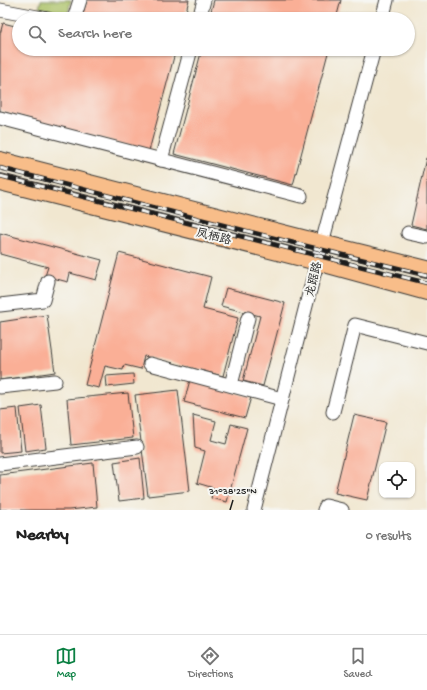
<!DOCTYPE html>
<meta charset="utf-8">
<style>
:root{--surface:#fff;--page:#f6f6f6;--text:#222;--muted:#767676;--line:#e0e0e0;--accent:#0b8043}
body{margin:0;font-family:"Gochi Hand","LXGW WenKai TC",sans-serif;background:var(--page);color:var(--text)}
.controls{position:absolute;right:12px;bottom:12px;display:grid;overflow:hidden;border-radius:8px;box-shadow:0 1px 3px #0004}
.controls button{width:36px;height:36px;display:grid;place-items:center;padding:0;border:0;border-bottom:1px solid var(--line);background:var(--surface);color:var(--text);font:20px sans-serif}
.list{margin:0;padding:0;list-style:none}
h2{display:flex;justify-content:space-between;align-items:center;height:52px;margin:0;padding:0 16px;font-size:17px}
h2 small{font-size:13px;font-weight:400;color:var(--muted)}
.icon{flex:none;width:22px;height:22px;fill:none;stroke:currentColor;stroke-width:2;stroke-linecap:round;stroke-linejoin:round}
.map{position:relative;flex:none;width:427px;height:510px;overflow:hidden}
.search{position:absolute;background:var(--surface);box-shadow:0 1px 3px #0004;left:12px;right:12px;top:12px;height:44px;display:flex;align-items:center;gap:10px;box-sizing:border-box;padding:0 14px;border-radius:22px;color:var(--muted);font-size:15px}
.sheet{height:124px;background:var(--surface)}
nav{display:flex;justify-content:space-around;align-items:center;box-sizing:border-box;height:56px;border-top:1px solid var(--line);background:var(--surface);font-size:11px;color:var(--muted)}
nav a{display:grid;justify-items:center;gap:2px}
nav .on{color:var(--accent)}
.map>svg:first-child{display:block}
</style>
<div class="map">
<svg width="427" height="510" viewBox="0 0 427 510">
<rect width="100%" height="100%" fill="#f6f6f2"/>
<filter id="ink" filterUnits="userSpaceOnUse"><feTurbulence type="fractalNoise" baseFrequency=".025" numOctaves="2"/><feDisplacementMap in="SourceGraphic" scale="8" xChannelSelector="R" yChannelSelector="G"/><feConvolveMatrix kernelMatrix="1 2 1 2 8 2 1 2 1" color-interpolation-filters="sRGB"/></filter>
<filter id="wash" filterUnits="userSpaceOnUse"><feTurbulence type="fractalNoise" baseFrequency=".012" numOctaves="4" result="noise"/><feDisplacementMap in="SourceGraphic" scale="16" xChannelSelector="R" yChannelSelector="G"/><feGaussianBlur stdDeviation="0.9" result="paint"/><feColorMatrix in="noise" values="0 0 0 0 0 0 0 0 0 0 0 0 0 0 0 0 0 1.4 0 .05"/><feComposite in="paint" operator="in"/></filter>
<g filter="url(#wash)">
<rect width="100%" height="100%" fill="#f1e7d0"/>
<path fill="#acc267" stroke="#646f42" d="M41,0H71L68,14L39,8Z"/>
<g id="blocks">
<g fill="#faaf96">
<path d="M87,0H189L184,19H81Z"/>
<path d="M214,0H341L336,19H209Z"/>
<path d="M3,23L19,27V49H176L149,151L0,111V34Z"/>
<path d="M202,49H329L293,185L174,154Z"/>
<path d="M426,158H427V229L411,225Z"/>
<path d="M0,233L102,260L96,280L70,273L68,282L45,276L48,267L0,254Z"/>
<path d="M119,253L211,277L203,309L238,318L223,376L144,356L141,369L124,365L123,370L105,366L99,388L85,385Z"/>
<path d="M226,288L285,303L263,386L243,381L260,316L221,306Z"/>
<path d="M47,315L55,372L0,380V322Z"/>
<path d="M133,374L134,384L107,387L106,376Z"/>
<path d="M190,380L251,397L245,418L184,402Z"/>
<path d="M178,390L190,491L148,496L135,395Z"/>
<path d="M128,393L133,438L71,445L67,399Z"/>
<path d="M41,405L46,448L25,451L20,408Z"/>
<path d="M17,408L21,451L0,453V410Z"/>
<path d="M193,415L216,421L211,440L226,444L231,424L247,428L227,502L211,498L214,488L197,483L205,451L195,448Z"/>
<path d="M354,415L386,422L367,500L335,493Z"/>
<path d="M140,458L144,498L119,501L114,462Z"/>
<path d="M93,463L97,507L69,510H0V475Z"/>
</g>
</g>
</g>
<g filter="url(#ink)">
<use href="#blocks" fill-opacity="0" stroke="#3c3a37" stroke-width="1"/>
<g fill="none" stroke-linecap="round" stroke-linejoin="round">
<g stroke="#3c3a37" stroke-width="15">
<g id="minor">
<path d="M0,10L48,19"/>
<path d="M74,19L80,0"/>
<path d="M199,19L204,0"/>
<path d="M382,19L387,0"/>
<path d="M0,118L301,196"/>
<path d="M161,160L191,49"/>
<path d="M408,233L427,237"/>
<path d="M0,305L43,300L48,281"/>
<path d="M150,364L282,399"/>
<path d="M231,385L248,318"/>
<path d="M0,387L55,381"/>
<path d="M333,412L355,325L427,343"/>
<path d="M0,464L137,447"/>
<path d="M254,510L322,243L374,49"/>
<path d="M324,510L326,506L342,510"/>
</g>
</g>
<g stroke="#3c3a37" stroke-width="18">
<g id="major">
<path d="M0,160L322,243L427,269"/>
<path d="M0,182L317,262L427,292"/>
</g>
</g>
<use href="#minor" stroke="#fff" stroke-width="13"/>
<use href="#major" stroke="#f8bd89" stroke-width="16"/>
<g stroke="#1c1c1c" stroke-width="4.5">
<g id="rail">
<path d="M0,168L294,243L427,275"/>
<path d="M0,176L427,283"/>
</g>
</g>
<use href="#rail" stroke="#f6f6f2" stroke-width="3" stroke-dasharray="9" stroke-linecap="butt"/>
</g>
</g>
<path fill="none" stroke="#1c1c1c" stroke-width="1.5" d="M230,510L233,500"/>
<g text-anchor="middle" stroke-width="4" stroke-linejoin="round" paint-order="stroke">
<g font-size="12" fill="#1c1c1c" stroke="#f6f6f2">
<text transform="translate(214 236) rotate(14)" y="4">凤栖路</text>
<text transform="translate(313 279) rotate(-76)" y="4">龙踞路</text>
</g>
</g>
<g font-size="10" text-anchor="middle" fill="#1c1c1c" stroke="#f6f6f2" stroke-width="4" stroke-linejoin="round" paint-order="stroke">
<text x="233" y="494">31°38'25"N</text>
</g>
</svg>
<div class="controls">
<button><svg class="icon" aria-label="locate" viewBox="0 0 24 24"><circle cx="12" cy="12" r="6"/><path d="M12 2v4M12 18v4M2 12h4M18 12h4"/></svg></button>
</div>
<div class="search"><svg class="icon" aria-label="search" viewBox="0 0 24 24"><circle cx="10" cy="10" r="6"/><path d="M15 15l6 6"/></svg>Search here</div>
</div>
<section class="sheet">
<h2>Nearby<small>0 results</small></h2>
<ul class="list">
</ul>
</section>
<nav>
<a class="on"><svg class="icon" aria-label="map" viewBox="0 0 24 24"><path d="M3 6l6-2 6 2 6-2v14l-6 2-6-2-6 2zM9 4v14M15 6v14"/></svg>Map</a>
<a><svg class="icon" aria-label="directions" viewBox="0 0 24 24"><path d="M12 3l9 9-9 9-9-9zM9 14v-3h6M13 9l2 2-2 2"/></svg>Directions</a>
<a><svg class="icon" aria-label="saved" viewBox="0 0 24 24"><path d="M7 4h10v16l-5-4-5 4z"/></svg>Saved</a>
</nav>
